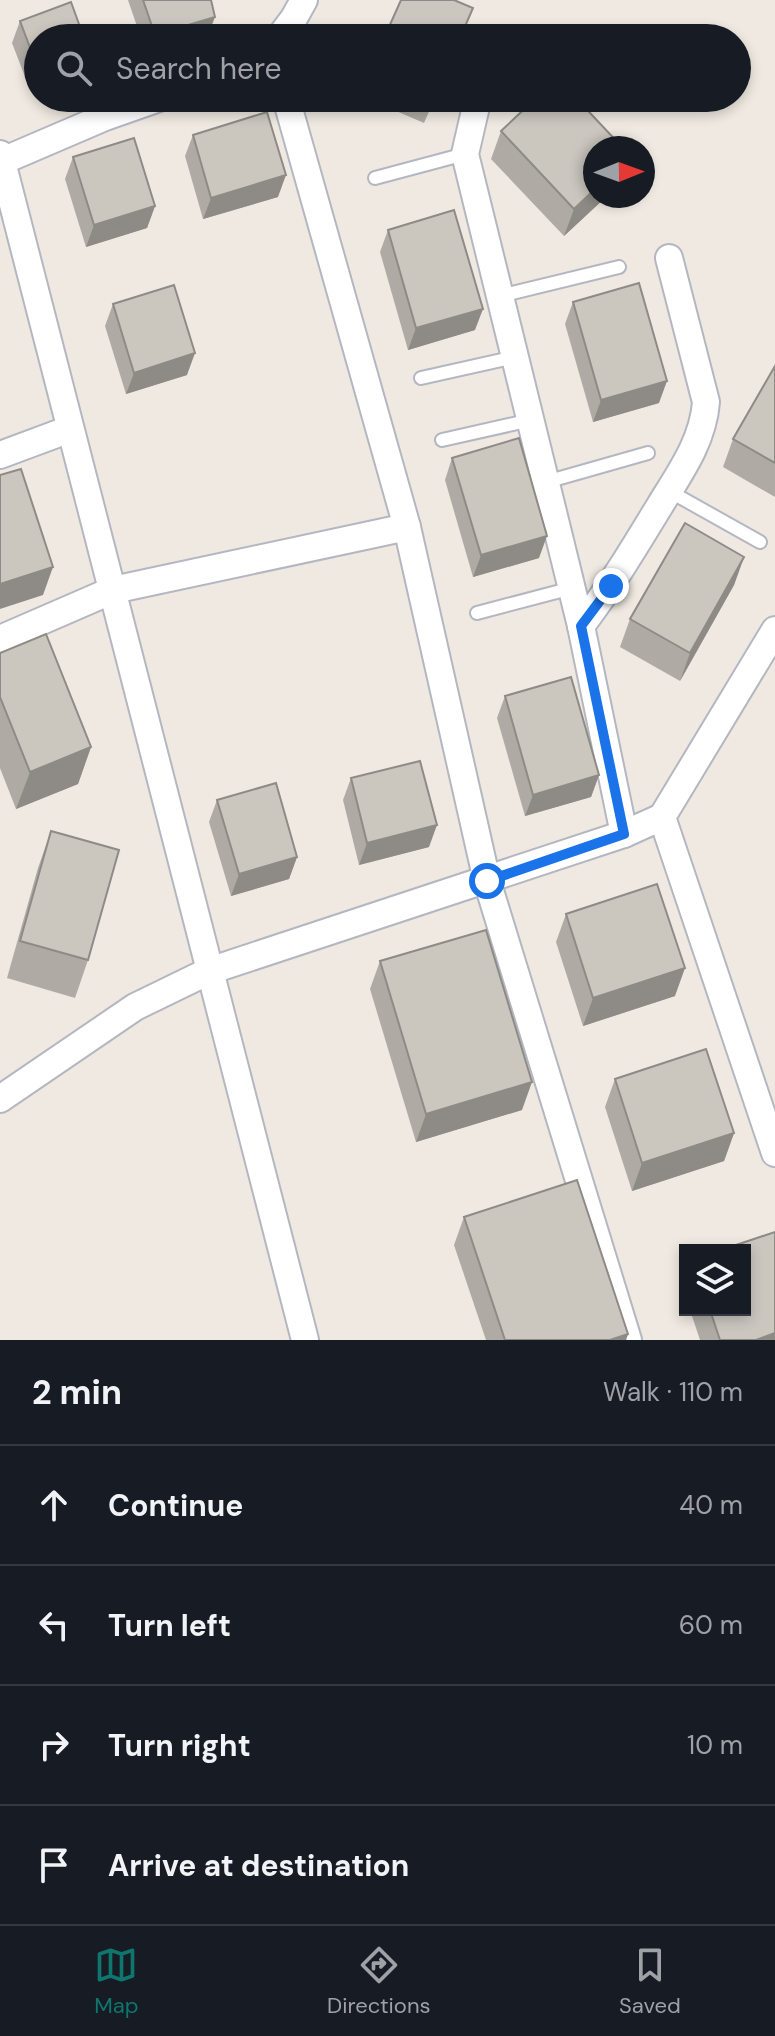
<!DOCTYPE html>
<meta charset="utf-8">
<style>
:root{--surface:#171b24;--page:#242831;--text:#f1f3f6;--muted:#9ea1a6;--line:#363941;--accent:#0f766e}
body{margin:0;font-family:"DM Sans",sans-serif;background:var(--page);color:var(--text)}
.controls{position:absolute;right:24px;bottom:24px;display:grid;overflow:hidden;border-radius:0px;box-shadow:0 4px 12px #0003}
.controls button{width:72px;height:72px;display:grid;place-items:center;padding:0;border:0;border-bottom:2px solid var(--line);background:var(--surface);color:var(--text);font:40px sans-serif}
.compass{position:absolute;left:583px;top:136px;width:72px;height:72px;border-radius:50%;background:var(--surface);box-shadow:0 4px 12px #0003;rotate:89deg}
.stop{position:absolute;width:24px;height:24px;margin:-18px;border:6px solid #1a73e8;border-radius:50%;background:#fff}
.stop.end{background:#1a73e8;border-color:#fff;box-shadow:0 2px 8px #0008}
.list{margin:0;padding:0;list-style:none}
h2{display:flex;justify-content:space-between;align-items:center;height:104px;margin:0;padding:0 32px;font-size:34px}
h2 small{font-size:26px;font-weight:400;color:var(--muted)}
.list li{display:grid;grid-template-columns:52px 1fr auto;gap:24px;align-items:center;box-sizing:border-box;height:120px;padding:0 32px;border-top:2px solid var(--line)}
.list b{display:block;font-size:30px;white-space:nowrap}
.list em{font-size:26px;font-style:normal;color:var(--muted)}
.icon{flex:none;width:44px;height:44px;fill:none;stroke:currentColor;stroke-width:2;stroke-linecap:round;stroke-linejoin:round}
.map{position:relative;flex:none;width:775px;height:1340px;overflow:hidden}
.search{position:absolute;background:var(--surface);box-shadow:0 4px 12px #0003;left:24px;right:24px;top:24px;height:88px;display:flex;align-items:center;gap:20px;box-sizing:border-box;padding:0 28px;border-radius:44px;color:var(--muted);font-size:30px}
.sheet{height:584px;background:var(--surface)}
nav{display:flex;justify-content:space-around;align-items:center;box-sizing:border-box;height:112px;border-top:2px solid var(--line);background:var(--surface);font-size:22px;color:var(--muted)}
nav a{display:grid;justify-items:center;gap:4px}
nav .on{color:var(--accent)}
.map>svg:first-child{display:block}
</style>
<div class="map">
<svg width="775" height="1340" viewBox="0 0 775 1340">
<rect width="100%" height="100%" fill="#efe9e1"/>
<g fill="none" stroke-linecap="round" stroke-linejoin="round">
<g stroke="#b4b7c1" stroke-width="16">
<g id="lane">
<path d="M375,178L465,154"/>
<path d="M500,296L619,267"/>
<path d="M421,378L515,357"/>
<path d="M442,440L531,420"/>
<path d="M546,482L648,453"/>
<path d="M669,491L760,542"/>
<path d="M477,613L572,588"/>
</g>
</g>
<g stroke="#b4b7c1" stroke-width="30">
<g id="street">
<path d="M279,38L294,18L304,0"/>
<path d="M286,98L407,527L487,881L628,1340"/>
<path d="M477,102L465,154L581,626L624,834"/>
<path d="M0,154L305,1340"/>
<path d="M0,162L105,117L159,98"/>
<path d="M0,455L70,429"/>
<path d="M581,626C610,588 634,548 659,507C679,474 703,442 706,402L669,258"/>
<path d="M775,630L662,817L775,1153"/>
<path d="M0,639L113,590L407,527"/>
<path d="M0,1099L135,1007L209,971L624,834L662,817"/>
</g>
</g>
<use href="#lane" stroke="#fff" stroke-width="12"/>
<use href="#street" stroke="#fff" stroke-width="26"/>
</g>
<g fill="#afaba4">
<path d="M128,0H211L207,38H141Z"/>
<path d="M20,21L38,38V84L29,87L12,43Z"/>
<path d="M366,98H435L424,123Z"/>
<path d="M501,131L595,196H607L564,236L491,159Z"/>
<path d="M193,135L278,197L203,219L185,156Z"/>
<path d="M73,157L155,206L147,228L86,247L65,179Z"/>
<path d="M388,230L475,330L408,350L380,252Z"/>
<path d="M573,302L659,403L593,422L565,324Z"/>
<path d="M113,304L187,375L126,394L105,326Z"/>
<path d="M775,366V497L723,467L733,439Z"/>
<path d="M452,458L539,558L473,577L445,480Z"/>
<path d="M744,557L734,585L680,681L620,647L630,619Z"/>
<path d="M0,653L91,747L78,784L16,809L0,768Z"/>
<path d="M505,696L599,775L591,797L525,816L497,718Z"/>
<path d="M351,778L429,847L359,865L343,800Z"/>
<path d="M217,800L297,857L289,879L231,896L209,822Z"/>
<path d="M51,831L88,960L75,998L7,978L38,868Z"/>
<path d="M566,914L675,996L583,1026L556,942Z"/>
<path d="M380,961L522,1110L416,1142L370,989Z"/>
<path d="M615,1079L734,1133L724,1161L632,1191L605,1107Z"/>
<path d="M464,1217L628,1334L626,1340H486L454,1245Z"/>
<path d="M690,1310H745L775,1340H700Z"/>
</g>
<g fill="#8e8b86">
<path d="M215,17L207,38H154L155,35Z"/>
<path d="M38,65V84L29,87L37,66Z"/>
<path d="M286,175L278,197L203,219L211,198Z"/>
<path d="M595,189V196H607L564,236L574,209Z"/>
<path d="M155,206L147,228L86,247L94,225Z"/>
<path d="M483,309L475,330L408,350L416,328Z"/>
<path d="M195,353L187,375L126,394L134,373Z"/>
<path d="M667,381L659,403L593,422L601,400Z"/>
<path d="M547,536L539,558L473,577L481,555Z"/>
<path d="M744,557L734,585L680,681L690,653Z"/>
<path d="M53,567L43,595L0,609V584Z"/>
<path d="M91,747L78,784L16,809L30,772Z"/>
<path d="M599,775L591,797L525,816L533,795Z"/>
<path d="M437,825L429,847L359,865L367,843Z"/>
<path d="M297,857L289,879L231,896L239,874Z"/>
<path d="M685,968L675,996L583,1026L593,998Z"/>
<path d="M532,1082L522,1110L416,1142L426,1114Z"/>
<path d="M734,1133L724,1161L632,1191L642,1163Z"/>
<path d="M775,1333V1340H756Z"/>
<path d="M628,1334L626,1340H610Z"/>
</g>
<g fill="#cbc7bf" stroke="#8e8b86" stroke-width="2">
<path d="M143,0H211L215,17L155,35Z"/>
<path d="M401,0H454L473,8L460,38H384Z"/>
<path d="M71,2L84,38H38V65L37,66L20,21Z"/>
<path d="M536,98H576L623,148H595V189L574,209L501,131Z"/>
<path d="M267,112L286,175L211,198L193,135Z"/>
<path d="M134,138L155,206L94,225L73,157Z"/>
<path d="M454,210L483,309L416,328L388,230Z"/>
<path d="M639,283L667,381L601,400L573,302Z"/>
<path d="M174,285L195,353L134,373L113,304Z"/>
<path d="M775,366V463L733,439Z"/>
<path d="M519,438L547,536L481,555L452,458Z"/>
<path d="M21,469L53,567L0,584V475Z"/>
<path d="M685,523L744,557L690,653L630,619Z"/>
<path d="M46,634L91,747L30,772L0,697V653Z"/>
<path d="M571,677L599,775L533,795L505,696Z"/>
<path d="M420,761L437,825L367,843L351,778Z"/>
<path d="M276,783L297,857L239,874L217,800Z"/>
<path d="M51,831L119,850L88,960L20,941Z"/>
<path d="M657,884L685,968L593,998L566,914Z"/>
<path d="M486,930L532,1082L426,1114L380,961Z"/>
<path d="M706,1049L734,1133L642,1163L615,1079Z"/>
<path d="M577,1180L628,1334L610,1340H505L464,1217Z"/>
<path d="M775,1232V1333L756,1340H720L710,1310H745V1250H721Z"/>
</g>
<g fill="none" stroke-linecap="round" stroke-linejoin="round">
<path stroke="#1a73e8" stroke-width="10" d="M487,881L624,834L581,626L611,586"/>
</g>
</svg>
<div class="controls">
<button><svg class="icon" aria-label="layers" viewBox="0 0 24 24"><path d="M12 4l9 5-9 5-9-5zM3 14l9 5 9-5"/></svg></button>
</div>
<svg class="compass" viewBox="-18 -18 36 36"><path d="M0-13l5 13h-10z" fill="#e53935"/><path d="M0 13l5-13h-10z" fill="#9ea1a6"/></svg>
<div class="stop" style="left:487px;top:881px"></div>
<div class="stop end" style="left:611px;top:586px"></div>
<div class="search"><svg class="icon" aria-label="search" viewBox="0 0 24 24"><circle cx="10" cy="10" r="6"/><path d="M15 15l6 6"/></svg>Search here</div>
</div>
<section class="sheet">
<h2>2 min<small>Walk · 110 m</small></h2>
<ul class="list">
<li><svg class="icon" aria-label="ahead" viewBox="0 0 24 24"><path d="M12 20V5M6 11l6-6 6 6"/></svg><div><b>Continue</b></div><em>40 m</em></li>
<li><svg class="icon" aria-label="left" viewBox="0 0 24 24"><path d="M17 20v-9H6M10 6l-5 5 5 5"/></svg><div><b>Turn left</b></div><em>60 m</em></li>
<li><svg class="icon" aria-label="right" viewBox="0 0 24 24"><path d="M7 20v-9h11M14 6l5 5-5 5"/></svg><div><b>Turn right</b></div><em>10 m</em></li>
<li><svg class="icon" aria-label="arrive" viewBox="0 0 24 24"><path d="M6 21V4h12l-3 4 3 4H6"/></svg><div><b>Arrive at destination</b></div></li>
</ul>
</section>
<nav>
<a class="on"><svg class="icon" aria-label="map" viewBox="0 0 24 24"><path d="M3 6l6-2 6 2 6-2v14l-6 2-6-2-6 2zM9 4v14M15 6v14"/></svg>Map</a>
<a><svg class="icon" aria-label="directions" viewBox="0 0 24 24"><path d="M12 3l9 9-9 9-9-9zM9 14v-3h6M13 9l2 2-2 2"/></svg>Directions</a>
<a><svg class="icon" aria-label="saved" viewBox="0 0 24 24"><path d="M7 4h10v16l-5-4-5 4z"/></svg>Saved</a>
</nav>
